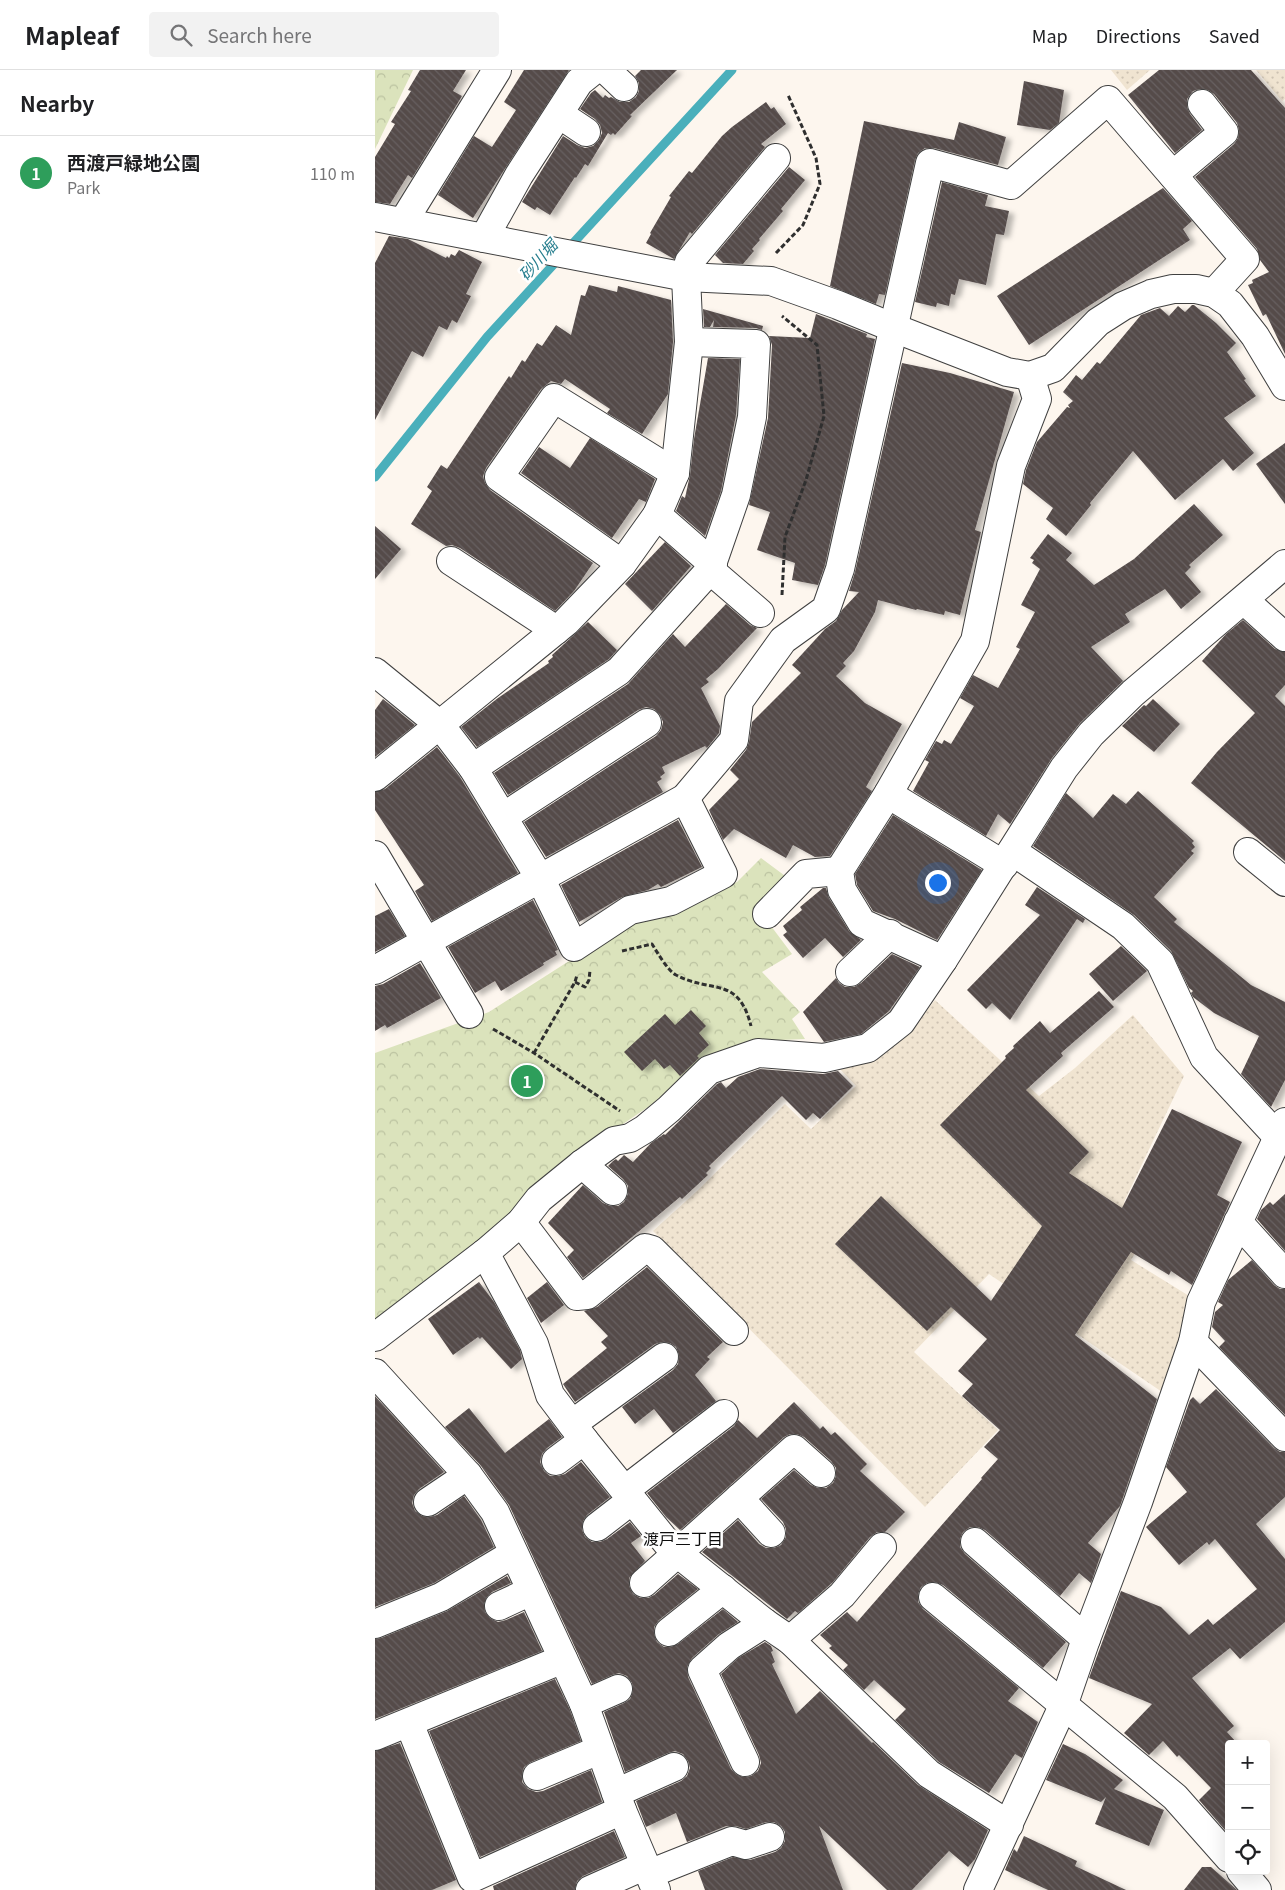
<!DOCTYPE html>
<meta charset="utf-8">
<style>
:root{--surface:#fff;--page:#f2f2f2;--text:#202124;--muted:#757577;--line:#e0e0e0;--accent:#1a73e8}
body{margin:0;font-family:Georgia,"Noto Sans JP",serif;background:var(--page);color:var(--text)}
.controls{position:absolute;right:15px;bottom:15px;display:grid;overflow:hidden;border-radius:5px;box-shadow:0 5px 20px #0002}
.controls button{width:45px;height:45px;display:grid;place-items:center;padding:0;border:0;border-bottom:1px solid var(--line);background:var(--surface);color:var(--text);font:25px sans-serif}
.you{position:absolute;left:562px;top:812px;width:18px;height:18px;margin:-12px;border:4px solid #fff;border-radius:50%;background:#1a73e8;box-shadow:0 0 0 8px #1a73e833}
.badge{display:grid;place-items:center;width:32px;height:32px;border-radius:50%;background:var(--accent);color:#fff;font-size:16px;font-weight:700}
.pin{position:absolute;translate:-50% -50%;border:2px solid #fff;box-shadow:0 1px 5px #0006}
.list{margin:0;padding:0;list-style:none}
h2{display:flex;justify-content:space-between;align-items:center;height:65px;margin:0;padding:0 20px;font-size:21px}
h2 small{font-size:16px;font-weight:400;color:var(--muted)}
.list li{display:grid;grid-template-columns:32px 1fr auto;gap:15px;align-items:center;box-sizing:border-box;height:75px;padding:0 20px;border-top:1px solid var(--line)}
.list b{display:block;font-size:19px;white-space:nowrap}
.list p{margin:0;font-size:16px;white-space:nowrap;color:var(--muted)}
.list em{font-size:16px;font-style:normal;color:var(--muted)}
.icon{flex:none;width:28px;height:28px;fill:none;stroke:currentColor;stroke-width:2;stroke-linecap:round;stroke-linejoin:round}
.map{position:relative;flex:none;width:910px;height:1820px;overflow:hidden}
header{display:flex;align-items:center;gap:30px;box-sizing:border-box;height:70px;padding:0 25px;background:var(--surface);border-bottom:1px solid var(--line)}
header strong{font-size:24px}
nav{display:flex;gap:28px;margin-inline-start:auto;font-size:18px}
.search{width:350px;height:45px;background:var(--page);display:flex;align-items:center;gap:12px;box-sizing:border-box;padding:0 18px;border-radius:5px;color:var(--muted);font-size:19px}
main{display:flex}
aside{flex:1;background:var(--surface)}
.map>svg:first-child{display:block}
</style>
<header>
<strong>Mapleaf</strong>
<div class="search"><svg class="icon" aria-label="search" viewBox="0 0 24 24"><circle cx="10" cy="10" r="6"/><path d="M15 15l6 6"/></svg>Search here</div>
<nav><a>Map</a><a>Directions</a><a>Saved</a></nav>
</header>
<main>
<aside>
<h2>Nearby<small></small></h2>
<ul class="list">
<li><span class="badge" style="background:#2e9e5b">1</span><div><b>西渡戸緑地公園</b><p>Park</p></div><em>110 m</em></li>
</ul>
</aside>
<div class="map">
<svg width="910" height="1820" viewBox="0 0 910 1820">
<defs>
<pattern id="farmland-dots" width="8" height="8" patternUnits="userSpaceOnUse" patternTransform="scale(1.25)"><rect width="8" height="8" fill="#f0e4d1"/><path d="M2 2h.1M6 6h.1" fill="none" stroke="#cdc2b2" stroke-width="1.8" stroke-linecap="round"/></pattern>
<pattern id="park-crowns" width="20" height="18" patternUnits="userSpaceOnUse" patternTransform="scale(1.25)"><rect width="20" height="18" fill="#dbe3bc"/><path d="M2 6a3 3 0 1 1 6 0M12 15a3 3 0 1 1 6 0" fill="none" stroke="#bbc2a0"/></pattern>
<pattern id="building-back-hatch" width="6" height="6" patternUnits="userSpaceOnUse" patternTransform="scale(1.25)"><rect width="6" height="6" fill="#544b4a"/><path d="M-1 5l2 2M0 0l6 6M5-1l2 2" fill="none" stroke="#686060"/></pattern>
<filter id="shadow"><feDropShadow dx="5.5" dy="3" stdDeviation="2.5" flood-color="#0004"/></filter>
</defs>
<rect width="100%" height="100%" fill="#fdf6ee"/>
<g fill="url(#farmland-dots)">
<path d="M736,0H775L752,20Z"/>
<path d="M881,0H910V29L907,31Z"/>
<path d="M560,930L664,1026L700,998L758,945L809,1006L749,1132L780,1150L756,1190L819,1229L790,1324L614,1204L539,1282L623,1360L550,1437L278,1161L322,1121L410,1034L436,1059L481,1016L463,997L493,992L515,979L537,959Z"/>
</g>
<g fill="url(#park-crowns)">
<path d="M0,0H38L0,79Z"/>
<path d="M386,788L429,820L396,856L417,884L387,902L425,942L417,949L430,969L382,971L331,987L276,1035L173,1105L151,1132L0,1257V983L114,942L263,847L296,842L362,812Z"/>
</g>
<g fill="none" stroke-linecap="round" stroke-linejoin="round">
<path stroke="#4aafbb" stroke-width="9" d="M0,407L112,267L357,0"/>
</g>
<g fill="url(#building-back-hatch)" filter="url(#shadow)">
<path d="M45,0H91L78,21L87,26L37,108L33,105L15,134L0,132V87L20,54L16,52L36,21L33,20Z"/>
<path d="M149,0H194L98,148L63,125L99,66L117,77L141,40L129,32Z"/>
<path d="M266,0H302L255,45L257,46L240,65L238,63L236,65L233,63L213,96L210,94L201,108L200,107L175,145L162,137L160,140L147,132L188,66L202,75L210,78L218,76L224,70L227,63L225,55L220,49L205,39L216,23L220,20L228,28L230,25L234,28L236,27L245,32H254L261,27L264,21V13L260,6Z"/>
<path d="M784,0H876L910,38V284L891,244L888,246L873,215L878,213L877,210L894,202L885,190L882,179L820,107L859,74L863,68L864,60L862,53L839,24L833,20L825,19L818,21L812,29V37L815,44L827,60L800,83L753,25Z"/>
<path d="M649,11L689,20L684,53L675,60L642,55Z"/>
<path d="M391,32L396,39L399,37L411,54L386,74L390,77L317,164L315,162L299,189L271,173L276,164L275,163L296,127L294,126L314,101L317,103L347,66L357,57Z"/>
<path d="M489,51L579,70L584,52L631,67L623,95L559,78H550L543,83L540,90L510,225L504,224L501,234L455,216Z"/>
<path d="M414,97L430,110L406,139L408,141L384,169L385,170L377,179L379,181L368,194L348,193L340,185Z"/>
<path d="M567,112L613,125L610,136L634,141L629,165L621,164L611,215L584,209L580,225L576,224L574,236L562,233L561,237L540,232Z"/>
<path d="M788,118L817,151L808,159L815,170L654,275L622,226Z"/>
<path d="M14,166L33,169L71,188L72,186L74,188L76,184L80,186L84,180L107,192L91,224L96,226L82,253L77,250L72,260L64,256L48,287L37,281L0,350V193Z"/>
<path d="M214,215L242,222L243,216L296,230L298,272L293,324L267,364L232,343L235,339L190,309L186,314L176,311L166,319L111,398L108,406L110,413L115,420L218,493L199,521L180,541L85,478L77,475L71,476L36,454L57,421L52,417L66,395L72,399L134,306L136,308L147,290L150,292L162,273L167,276L181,255L196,265L206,225L210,226Z"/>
<path d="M817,235H819L841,253L861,273L852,282L871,309L869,310L881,326L849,348L879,383L858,401L848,389L800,430L758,381L715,433L716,435L691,466L671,449L678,438L648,414L651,400L662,372L692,337L695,338L693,335L698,331L688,322L701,305L707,310L722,292L725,294L766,245L785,238L794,246L803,236L810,242Z"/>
<path d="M328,239L388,256L387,260L381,258L338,257L339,250L335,257H329Z"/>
<path d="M441,244L492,264L491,267L500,269L450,495L443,515L417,510L420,493L382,480L395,442L374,435L393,348L397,275L394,266L435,268Z"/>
<path d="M333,288L365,289L361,345L346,421L330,466L301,441L307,426L310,428L315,405L319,369Z"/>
<path d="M527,293L575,303L639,322L600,460L606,462L585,545L570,541L569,545L542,539L541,540L503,530L500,542L479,581L468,593L471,596L461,606L490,633L527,654L491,717L497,721L455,786L440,787L418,775L411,788L359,759L348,770L334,740L364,709L355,700L371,680L374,672L377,652L426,603L417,595L450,559L461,551L467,540L484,522L474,521L480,502Z"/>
<path d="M215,368L280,409L271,432L264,429L237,468L146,403L164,377L195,398Z"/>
<path d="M910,373V434L881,394Z"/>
<path d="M819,434L848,465L814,495L816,497L810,503L826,522L806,539L790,519L750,544L755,552L716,577L748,611L705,653L677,688L635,754L623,744L611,766L538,721L554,692L550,690L561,671L567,674L569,670L576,674L599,636L585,628L598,605L623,618L645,579L641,577L660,542L646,535L665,499L657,493L659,490L655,488L673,464L697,483L691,490L719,515L759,489Z"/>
<path d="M0,456L26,479L0,509Z"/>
<path d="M290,472L316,496L277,541L250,514Z"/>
<path d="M351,534L375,555L382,558L343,599L331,609L334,612L326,618L345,656L344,663L332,678L330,676L287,697L290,703L285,707L287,709L282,712L288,722L171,787L149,752L281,666L286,660L288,652L285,645L279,639L271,637L263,640L133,725L119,703L253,614L298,564L310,577Z"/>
<path d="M868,550L900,579L910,582V615L900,626L910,636V791L816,713L842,682L880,643L827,591L851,564Z"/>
<path d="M213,552L242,580L234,589L102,677L86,657L123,628L174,593L173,591L178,587L177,585Z"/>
<path d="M8,629L40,655L0,687V640Z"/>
<path d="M778,629L805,654L779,682L747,656L769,635L771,636Z"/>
<path d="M62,677L85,707L143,803L57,851L40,821L49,815L0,740V722L10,719Z"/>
<path d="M763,721L819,771L817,773L820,777L816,781L819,783L779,827L802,849L799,852L876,915L910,932V1010L896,1037L866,1004L884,966L839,943L818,927L816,923L818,921L814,918L796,881L759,845L658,776L691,723L718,748L738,724L751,734Z"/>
<path d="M518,745L607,800L562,870L520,849L498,841L482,815L480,804Z"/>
<path d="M303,750L327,797L286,817L283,814L273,820L247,827L204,852L186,815Z"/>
<path d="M662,817L710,849L708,853L702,849L635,950L617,933L611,939L592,920L665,845L650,835Z"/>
<path d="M448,818H451L454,828L474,861L486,870L468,887L450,868L428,888L408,865L412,862L408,856L427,840L425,837Z"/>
<path d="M158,830L183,880L180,881L182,885L168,893L169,895L126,921L120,911L100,923L73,877Z"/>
<path d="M14,839L30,866L0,882V846Z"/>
<path d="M746,876L772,901L738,931L714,904Z"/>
<path d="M517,884L545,897L514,941L486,964L449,972L428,942L461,908L464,913L470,917H479L486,913Z"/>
<path d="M45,893L66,928L12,958L10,955L0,961V916L8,914Z"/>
<path d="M724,921L739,937L686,983L688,986L651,1020L714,1082L694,1103L747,1138L797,1039L867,1072L842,1125L855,1132L817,1215L796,1201L794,1205L756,1182L700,1265L782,1329L745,1436L713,1473L726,1484L716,1513L704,1503L685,1526L610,1460L603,1457H595L588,1462L585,1469V1477L590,1484L691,1572L668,1598L568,1515L560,1512L552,1513L546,1517L543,1524V1532L548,1539L644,1618L633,1631L663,1652L647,1688L640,1684L614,1723L564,1692L520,1650L531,1639L499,1610L489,1620L468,1600L473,1595L454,1578L457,1576L445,1565L472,1542L482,1552L607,1409L606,1408L623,1389L609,1377L625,1360L587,1326L598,1314L583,1301L612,1269L576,1237L552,1261L460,1174L506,1126L616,1231L667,1156L565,1055L631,988L630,986L639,978L638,976L665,951L675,963Z"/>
<path d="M316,940L331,956L324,963L334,975L322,986L324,988L305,1006L295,995L289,999L280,989L267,1001L249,982L290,944L300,955Z"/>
<path d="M385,999L448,1004L463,1001L478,1016L445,1049L438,1043L431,1050L407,1026L334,1096L336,1098L331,1103L333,1105L307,1129L305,1127L208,1208L192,1187L199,1180L173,1153L208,1115L228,1133L235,1136H243L249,1132L253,1124V1116L248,1109L233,1096L238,1091L241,1089L243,1091L249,1085L258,1092L276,1073L289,1064L290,1065L342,1014L346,1012L351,1018L363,1007Z"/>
<path d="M910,1124V1181L882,1149L886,1140L895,1132L898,1135Z"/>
<path d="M877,1190L899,1215L905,1219H910V1345L844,1277L850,1271L837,1257L840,1242L848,1235L843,1232L853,1210Z"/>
<path d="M272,1197L348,1272L332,1287L335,1289L320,1305L341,1331L298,1363L279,1339L260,1354L247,1337L298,1300L303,1294L304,1285L301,1277L295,1273L287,1272L280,1274L200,1332L188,1314L232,1278L226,1272L233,1266L209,1241L222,1237Z"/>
<path d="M104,1212L119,1232L145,1280L147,1289L136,1299L107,1267L105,1269L103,1267L78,1285L53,1249Z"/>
<path d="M172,1212L189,1235L166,1253L152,1228Z"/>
<path d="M841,1319L899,1378L905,1382H910V1427L881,1454L910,1489V1552L865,1589L855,1578L817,1608L859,1656L852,1662L863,1674H854V1756L850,1760L824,1730L836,1718L804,1685L802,1687L788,1671L774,1685L749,1663L777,1634L714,1608L746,1521L786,1537L814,1565L833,1549L838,1555L882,1519L840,1469L834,1475L832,1472L804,1495L771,1457L812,1422L791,1397L815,1330L818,1327L825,1334Z"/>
<path d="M0,1326L69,1402L44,1419L39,1425L37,1433L40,1441L47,1446L55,1447L62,1445L89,1426L106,1450L119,1477L59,1513L0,1537Z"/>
<path d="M419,1332L445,1359L448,1356L456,1365L460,1362L492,1394L485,1401L530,1442L510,1462H502L495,1467L458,1512L423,1543L420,1541L412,1549L327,1482L363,1450L384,1474L391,1478H399L406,1475L411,1467V1459L408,1452L386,1429L419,1400L436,1415L443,1418H451L458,1413L461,1406V1398L456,1391L429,1367L422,1364H415L409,1367L305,1460L291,1447L272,1423L359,1356L363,1350L382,1368Z"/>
<path d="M94,1338L130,1383L174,1349L187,1367L172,1378L167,1384L165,1392L169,1401L175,1406H183L190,1404L206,1392L235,1427L212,1445L208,1451L207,1460L210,1467L217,1472H225L232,1469L255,1452L266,1466L256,1473L270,1491L254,1508V1516L258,1524L265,1528H273L279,1525L303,1504L323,1519L284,1550L279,1557V1564L282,1572L289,1577H296L303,1574L348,1539L363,1552L344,1564L317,1588L312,1597L313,1607L356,1699L361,1704L368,1707L376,1706L383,1701L386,1693L384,1685L346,1604L363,1588L390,1572L396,1576L398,1581L396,1582L400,1592L397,1594L421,1644L445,1621L497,1673L498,1672L543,1715L613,1760L600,1789L593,1797L574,1781L537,1820H512L444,1756L468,1820H330L323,1801L358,1787L375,1790L400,1782L406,1778L410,1771V1762L406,1756L399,1752H391L371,1759L361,1756H351L312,1772L301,1743L271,1757L261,1731L306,1711L312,1706L315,1698L313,1691L308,1684L300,1681L293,1683L250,1702L229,1642L249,1633L255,1629L258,1621L257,1613L252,1606L244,1603L237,1605L217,1614L134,1435L106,1396L70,1357Z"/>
<path d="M132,1506L136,1513L117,1522L112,1527L109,1534L110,1542L115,1548L123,1552L131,1550L149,1542L167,1581L0,1649V1569L6,1568L72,1541Z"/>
<path d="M180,1609L195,1640L206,1671L156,1692L149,1697L147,1704V1712L153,1719L161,1722L168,1721L216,1700L227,1732L105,1787L54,1661Z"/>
<path d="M25,1673L81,1810L57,1820H0V1681Z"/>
<path d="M688,1674L710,1684L748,1710L739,1719L789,1740L774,1776L720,1754L731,1727L726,1732L671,1710Z"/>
<path d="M239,1761L250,1787L208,1806L202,1811L200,1820H119L118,1816Z"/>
<path d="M649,1766L702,1791L700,1796L751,1820H673L630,1800L639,1779L642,1782Z"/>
<path d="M827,1797H836L862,1820H809Z"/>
</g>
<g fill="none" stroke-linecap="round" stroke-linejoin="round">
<g stroke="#404040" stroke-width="30">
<g id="minor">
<path d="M231,0L249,17"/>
<path d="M184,44L211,62"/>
<path d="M798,105L849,62L827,34"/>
<path d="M0,147L311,207L396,211L463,235L519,258L632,302L655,306L678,298L723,252L748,236L776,224L798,219H821L839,223L855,234L880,266L910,316"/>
<path d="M28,152L122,0"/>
<path d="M109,168L144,105L204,12L219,0"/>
<path d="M282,445L338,494"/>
<path d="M76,491L181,560"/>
<path d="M247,494L124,407L179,328L300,403"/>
<path d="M335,500L385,543"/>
<path d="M869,530L910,567"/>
<path d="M0,602L65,655L98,698L166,810L199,877L255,840L296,831L348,804L310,728"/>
<path d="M98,698L244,601L335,500L361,425L377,347L381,274L314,272"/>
<path d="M0,707L191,552L247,494L282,445L300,403L314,272L311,207L314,192L401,88"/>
<path d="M513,724L629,795"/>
<path d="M128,747L272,653"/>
<path d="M637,781L748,856L785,892L829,987L903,1067"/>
<path d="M873,782L910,812"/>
<path d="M0,785L94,944"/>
<path d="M392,844L431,804L464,801"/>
<path d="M568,890L487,853L467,820L464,801L513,724L600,571L636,396L662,329L655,306"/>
<path d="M0,900L310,728L359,670L364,631L408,570L451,539L465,499L555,93L636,115L733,30L870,189L839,223"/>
<path d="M475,902L515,864"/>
<path d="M207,1094L238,1121"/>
<path d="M146,1152L202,1226L212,1225L270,1178L277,1180L359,1261"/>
<path d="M863,1152L910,1204"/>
<path d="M110,1183L159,1274L175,1325L209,1370L296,1478L390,1553L415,1570L554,1704L634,1755"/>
<path d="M0,1267L110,1183L146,1152L164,1129L207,1094L239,1071L255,1068L270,1059L294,1039L334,1000L383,983L449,988L493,978L526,952L568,890L689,698L716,664L758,623L910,494"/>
<path d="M818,1272L910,1367"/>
<path d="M0,1303L93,1405L120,1442L209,1634L247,1740L281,1820"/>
<path d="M197,1354L289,1287"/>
<path d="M181,1391L209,1370"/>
<path d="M250,1420L349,1344"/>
<path d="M364,1428L396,1463"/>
<path d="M53,1432L93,1405"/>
<path d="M222,1457L257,1430"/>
<path d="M600,1472L711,1569"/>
<path d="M269,1513L419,1379L446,1403"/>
<path d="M558,1527L800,1727L854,1788"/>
<path d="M124,1536L156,1521"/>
<path d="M0,1554L66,1527L138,1484"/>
<path d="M294,1562L348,1519"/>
<path d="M415,1570L467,1525L507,1477"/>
<path d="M209,1634L243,1619"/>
<path d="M34,1653L97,1808L247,1740"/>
<path d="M0,1666L188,1589"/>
<path d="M370,1692L327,1600L354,1576L390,1553"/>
<path d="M162,1706L224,1680"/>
<path d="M241,1723L299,1697"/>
<path d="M866,1801L882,1820"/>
<path d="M274,1804L357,1771L371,1775L395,1767"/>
<path d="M215,1820L271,1795"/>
<path d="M603,1820L688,1636L711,1569L763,1432L818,1272L826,1232L910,1052"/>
</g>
</g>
<g stroke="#2f2f2f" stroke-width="3" stroke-dasharray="5 2.5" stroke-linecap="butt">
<path d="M401,183L428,155L445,114L441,88L413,25"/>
<path d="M407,525L410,467L431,410L449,346L442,275L407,246"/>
<path d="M247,881L277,874C282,882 293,901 301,905C337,924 363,905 376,956"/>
<path d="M200,912L210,917L214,910L215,900"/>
<path d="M118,959L159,983L245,1041"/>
<path d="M159,983L200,912L202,905"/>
</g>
<use href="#minor" stroke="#fff" stroke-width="28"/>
</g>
<g text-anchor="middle" stroke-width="5" stroke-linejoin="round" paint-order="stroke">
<g font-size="16" font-style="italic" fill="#267e8e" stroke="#fff">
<text transform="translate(163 190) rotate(-48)" y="6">砂川堀</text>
</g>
<g font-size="16" fill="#0d0d0d" stroke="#fff">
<text x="308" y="1475">渡戸三丁目</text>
</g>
</g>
</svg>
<div class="controls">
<button>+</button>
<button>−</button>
<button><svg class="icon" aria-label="locate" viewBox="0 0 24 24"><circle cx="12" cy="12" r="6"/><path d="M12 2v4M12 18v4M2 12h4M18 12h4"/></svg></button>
</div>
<div class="you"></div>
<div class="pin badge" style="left:152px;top:1011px;background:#2e9e5b">1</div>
</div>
</main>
